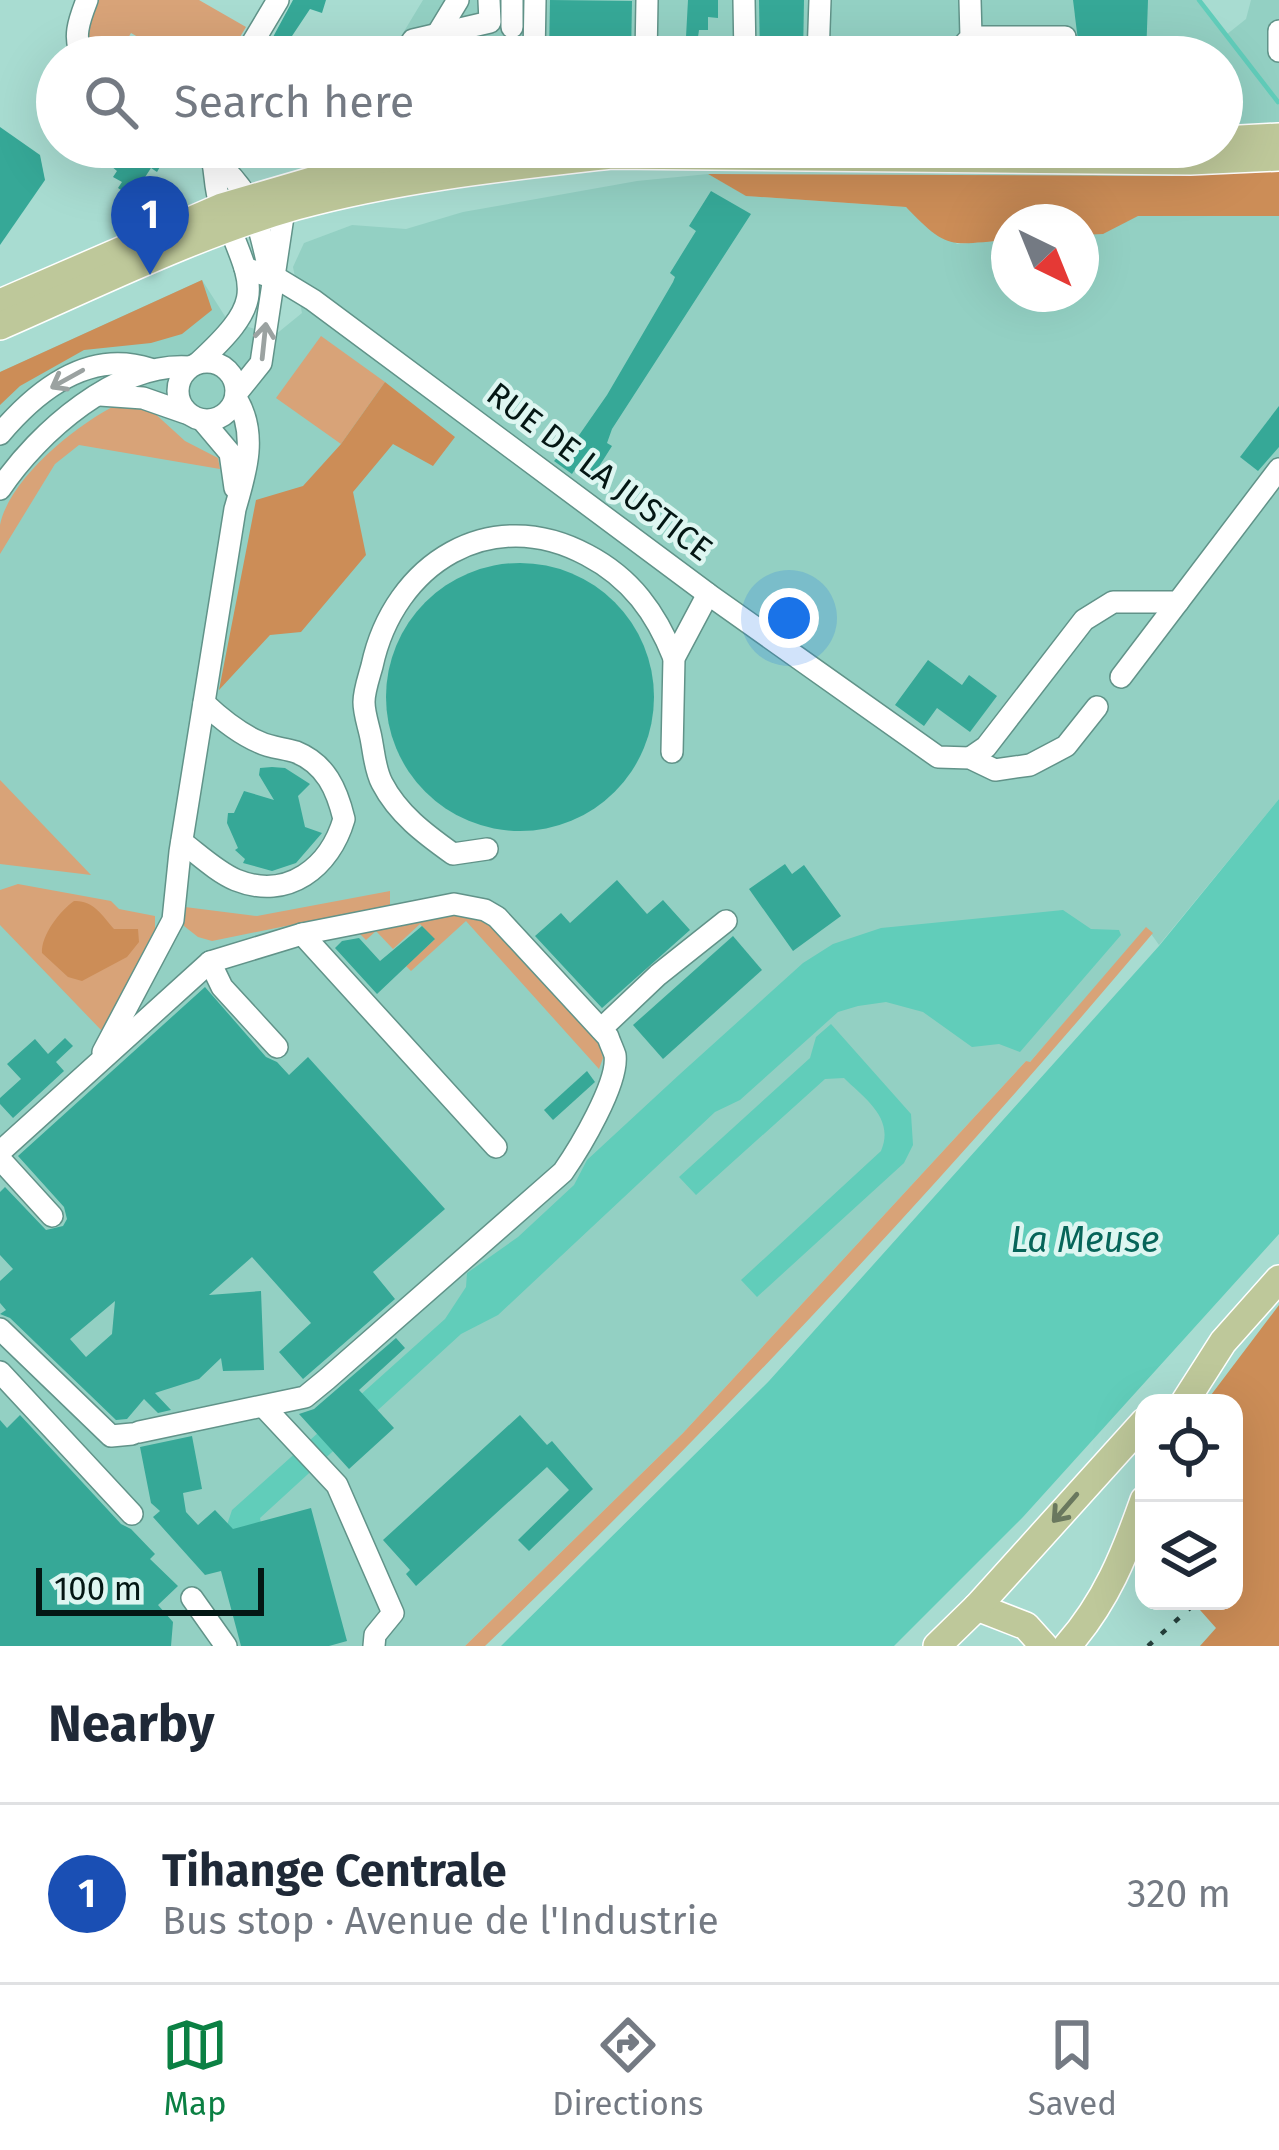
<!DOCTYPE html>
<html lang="en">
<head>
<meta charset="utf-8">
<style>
  :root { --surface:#fff; --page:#f6f6f7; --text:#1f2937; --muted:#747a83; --line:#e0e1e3; --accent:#0b8043 }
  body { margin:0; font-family:"Fira Sans",sans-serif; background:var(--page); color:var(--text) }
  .controls { position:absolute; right:36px; bottom:36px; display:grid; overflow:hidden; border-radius:24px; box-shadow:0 12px 48px #0002 }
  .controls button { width:108px; height:108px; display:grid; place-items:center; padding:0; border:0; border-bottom:3px solid var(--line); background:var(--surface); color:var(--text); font:60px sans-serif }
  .compass { position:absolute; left:991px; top:204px; width:108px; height:108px; border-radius:50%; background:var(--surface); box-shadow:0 12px 48px #0002; rotate:137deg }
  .scale { position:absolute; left:36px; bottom:30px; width:228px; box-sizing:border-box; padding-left:12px; border:6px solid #041714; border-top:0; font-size:33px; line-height:42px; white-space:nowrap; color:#041714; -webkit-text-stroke:9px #ddf6f1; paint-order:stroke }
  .you { position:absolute; left:789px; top:618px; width:42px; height:42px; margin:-30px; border:9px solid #fff; border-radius:50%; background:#1a73e8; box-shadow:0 0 0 18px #1a73e833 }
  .badge { display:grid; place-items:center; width:78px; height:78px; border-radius:50%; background:var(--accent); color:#fff; font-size:39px; font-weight:700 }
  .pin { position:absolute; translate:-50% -99px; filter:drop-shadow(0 3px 6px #0008) }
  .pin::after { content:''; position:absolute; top:63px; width:42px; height:36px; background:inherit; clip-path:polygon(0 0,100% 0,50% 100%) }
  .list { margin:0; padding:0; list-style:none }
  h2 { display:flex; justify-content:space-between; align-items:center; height:156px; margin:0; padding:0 48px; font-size:51px }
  h2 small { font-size:39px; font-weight:400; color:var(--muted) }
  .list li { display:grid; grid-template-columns:78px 1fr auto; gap:36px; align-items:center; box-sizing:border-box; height:180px; padding:0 48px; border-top:3px solid var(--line) }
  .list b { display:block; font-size:45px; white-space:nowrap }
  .list p { margin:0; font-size:39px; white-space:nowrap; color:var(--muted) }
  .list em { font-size:39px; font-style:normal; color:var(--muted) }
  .icon { flex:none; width:66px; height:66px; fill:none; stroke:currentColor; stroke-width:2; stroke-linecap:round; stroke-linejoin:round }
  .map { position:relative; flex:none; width:1279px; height:1646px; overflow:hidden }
  .search { position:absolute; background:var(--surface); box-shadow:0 12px 48px #0002; left:36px; right:36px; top:36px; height:132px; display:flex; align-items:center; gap:30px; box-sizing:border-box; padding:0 42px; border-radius:66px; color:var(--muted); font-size:45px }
  .sheet { height:336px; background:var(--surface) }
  nav { display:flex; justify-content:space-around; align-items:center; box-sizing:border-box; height:168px; border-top:3px solid var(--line); background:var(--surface); font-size:33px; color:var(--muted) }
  nav a { display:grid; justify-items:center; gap:6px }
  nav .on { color:var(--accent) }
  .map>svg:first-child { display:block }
  .built { fill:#93d0c3 }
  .green { fill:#d8a378 }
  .forest { fill:#cc8d57 }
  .water { fill:#61cdba }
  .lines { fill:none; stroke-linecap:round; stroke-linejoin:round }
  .stream { stroke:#61cdba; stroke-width:4.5 }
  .building { fill:#36a897; fill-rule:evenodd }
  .minor-casing { stroke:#619389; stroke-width:24 }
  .major-casing { stroke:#fff; stroke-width:30 }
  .minor { stroke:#fff; stroke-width:21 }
  .major { stroke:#bec89a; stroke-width:27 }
  .rail { stroke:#26403c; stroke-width:4.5; stroke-dasharray:6 12; stroke-linecap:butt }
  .oneway { stroke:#9ba2a1 }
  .oneway2 { stroke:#6a785e }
  .labels { text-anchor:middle; stroke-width:9; stroke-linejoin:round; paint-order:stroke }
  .street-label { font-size:33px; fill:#041714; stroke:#ddf6f1 }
  .water-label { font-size:36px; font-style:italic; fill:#066559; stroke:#ddf6f1 }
</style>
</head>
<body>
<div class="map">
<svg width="1279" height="1646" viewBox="0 0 1279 1646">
  <rect width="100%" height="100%" fill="#a8dcd1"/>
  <g class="built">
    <polygon points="423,0 1199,0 1226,35 1246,19 1251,0 1279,0 1279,122 1222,127 1222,57 394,57 400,38"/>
    <polygon points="708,174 747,196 906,207 957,244 1009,240 1009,294 1081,294 1081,235 1103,233 1137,216 1279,216 1279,799 1159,945 1147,928 1029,1063 1026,1061 683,1433 465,1646 0,1646 0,372 202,280 228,321 275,335 302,313 293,267 304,243 352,225 406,229 463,212 637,181"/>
  </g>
  <g class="green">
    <polygon points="94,0 199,0 246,27 228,57 173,57 131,33 117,57 99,57 88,49 86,40"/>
    <polygon points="321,336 385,382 341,444 276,398"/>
    <path d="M118,404l33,6 34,31 33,17 2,11 -141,-24 -24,19 -55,90c0,-9 0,-20 0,-29 9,-46 77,-101 118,-121z"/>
    <polygon points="0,780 2,782 91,875 0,864"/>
    <polygon points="18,884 111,901 119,909 155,916 155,929 102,1031 0,925 0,890"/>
    <polygon points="390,891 390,905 212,941 198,937 184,926 185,907 257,916"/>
    <polygon points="448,912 494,922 596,1034 603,1058 599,1069 466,921 411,971 406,966 434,940 420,924 393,949 376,931 366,940 356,930"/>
    <path d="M1146,927l7,6c-210,249 -432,487 -668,713h-20l218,-213 343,-372 4,1z"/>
  </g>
  <g class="forest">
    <path d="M1279,168v48h-141l-35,18 -22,1v-13h-72v18c-59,4 -60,12 -103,-33l-160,-11 -38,-22 464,2z"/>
    <polygon points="202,280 212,310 182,334 151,343 84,350 20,386 0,405 0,372"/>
    <polygon points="385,382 455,437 433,466 393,444 353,492 366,555 301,632 270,635 219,690 256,500 303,486 341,444"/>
    <path d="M74,901c19,-1 28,14 40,28h24l1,13 -12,15 -45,24 -14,-4 -26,-24c-1,-18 18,-42 32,-52z"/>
    <polygon points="1279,1305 1279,1646 1200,1646 1216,1628 1192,1601 1234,1601 1234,1403 1205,1403"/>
  </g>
  <g class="water">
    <polygon points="1279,799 1279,1234 1023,1517 894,1646 501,1646 769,1381 1159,946"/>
    <polygon points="1063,910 1091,929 1119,930 1121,935 1020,1052 999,1044 972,1047 923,1012 886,1002 858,1006 838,1012 740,1100 715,1112 498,1315 461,1334 260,1518 283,1646 227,1525 232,1510 445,1319 466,1287 467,1273 518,1237 574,1185 587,1160 680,1074 803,963 833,944 881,928"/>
    <path d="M831,1024l80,90 2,31 -9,18 -147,134 -16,-17 140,-129c14,-33 -16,-52 -37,-73l-19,1 -129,116 -17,-18 131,-119 6,-21z"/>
  </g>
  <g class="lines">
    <polyline class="stream" points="1199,0 1278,102"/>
  </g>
  <g class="building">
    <polygon points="293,0 326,0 322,13 310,9 286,45 273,37"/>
    <polygon points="550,0 632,1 631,57 549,57"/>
    <polygon points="688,0 718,0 718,18 708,17 708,30 699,30 698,37 686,37"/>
    <polygon points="759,0 804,0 803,57 760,57"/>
    <polygon points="1073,0 1148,0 1146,57 1080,57"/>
    <polygon points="500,36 509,41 511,57 420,57 422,53"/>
    <polygon points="0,127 40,155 45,180 0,245"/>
    <polygon points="148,147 165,158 157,172 151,168 132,197 118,188 122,182 113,177 117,171 111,166 119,154 136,165"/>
    <polygon points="711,191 751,214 612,429 607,443 612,446 593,476 577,466 572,474 554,461 565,449 568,451 607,395 673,282 675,277 670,273 696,231 689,226"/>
    <polygon points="1279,406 1279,447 1258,471 1240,457"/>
    <circle cx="520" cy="697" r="134"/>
    <polygon points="928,660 962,685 969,675 997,696 970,732 937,708 924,726 895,705"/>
    <polygon points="272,767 285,768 310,784 298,796 305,827 322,833 296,863 272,871 243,863 245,859 235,850 238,848 227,823 228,813 234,813 244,791 274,800 259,775 260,768"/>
    <polygon points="785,864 792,874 804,865 841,916 793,951 749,889"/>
    <polygon points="617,880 647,914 663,900 690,930 602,1008 535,936 561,913 570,923"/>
    <polygon points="422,926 435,939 377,994 335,948 342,941 359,938 380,961"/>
    <polygon points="733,936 762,970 663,1059 633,1025"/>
    <path d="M205,987l61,70 11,5 12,13 19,-18 137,152 -72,63 22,27 -92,80 -24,-27 32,-29 -59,-66 -43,38 52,-4 3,79 -41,1 -2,-13 -22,21 -44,14 16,17 -13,3 -14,-14 -17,20 -11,1 -106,-102 -10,-4 6,-4 -6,-7v-22l13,-12 -13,-14v-63l5,-5 41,43 17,-4 4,-7 -3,-12 -46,-51zM115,1301l-3,33 -26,23 -16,-18z"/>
    <polygon points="65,1038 73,1046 56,1062 64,1071 13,1118 0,1104 0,1098 21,1079 7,1064 35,1039 48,1054"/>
    <polygon points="587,1071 595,1082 553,1120 544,1110"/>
    <polygon points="396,1338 405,1348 359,1390 394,1428 349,1469 299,1414 314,1409"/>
    <polygon points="20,1415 121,1524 131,1529 155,1554 150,1559 178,1586 158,1605 173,1622 171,1646 0,1646 0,1420 7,1428"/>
    <polygon points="520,1415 547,1445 552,1441 593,1489 529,1551 518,1540 569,1490 547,1467 416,1586 406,1574 410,1570 383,1540"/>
    <polygon points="192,1436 202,1489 183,1493 186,1512 198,1525 215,1510 233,1529 311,1508 347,1641 329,1646 241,1646 221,1571 205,1575 153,1517 160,1511 151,1503 140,1447"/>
  </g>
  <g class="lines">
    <g class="minor-casing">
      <g id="minor">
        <polyline points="512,0 512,27"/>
        <polyline points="744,0 745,57"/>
        <polyline points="1279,31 1279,51"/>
        <polyline points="438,33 458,0"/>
        <polyline points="971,37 1065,37 1065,57"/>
        <path d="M84,57c-13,-17 -4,-39 3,-57"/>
        <polyline points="244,57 278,0"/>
        <polyline points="402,57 413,40 490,22 489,0"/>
        <polyline points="534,57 535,0"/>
        <polyline points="646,57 647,0"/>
        <polyline points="818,57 820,0"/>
        <polyline points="953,57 971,37 970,0"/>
        <path d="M214,160c42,34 44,64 56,114"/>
        <polyline points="245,268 280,280 313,300 708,594 938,757 970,758 995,770 1030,765 1066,746 1097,707"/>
        <circle cx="207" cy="391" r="29"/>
        <path d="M198,363c73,-67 54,-75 22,-160 -7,-19 -3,-38 -12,-56"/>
        <polyline points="236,394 261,363 284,210"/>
        <polyline points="100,395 143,398 186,413"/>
        <polyline points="203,421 230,453 235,488"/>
        <path d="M0,434c38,-45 89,-85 150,-65"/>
        <path d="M0,489c38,-57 118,-127 189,-122"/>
        <polyline points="1121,677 1178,602"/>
        <polyline points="672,752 674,658 708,594"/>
        <polyline points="970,758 986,747 1084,620 1113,602 1178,602 1279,469"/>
        <path d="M182,842c16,12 35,30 54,38 52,21 94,-13 108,-61 -7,-29 -18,-55 -48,-67 -12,-4 -25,-4 -37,-10 -21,-9 -38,-23 -55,-39"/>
        <path d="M487,849l-34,5c-28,-20 -55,-40 -71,-71 -7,-13 -8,-30 -11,-45 -2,-11 -7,-24 -7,-36 0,-11 5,-25 8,-36 22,-103 119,-163 215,-111 44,23 69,58 87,103"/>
        <polyline points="302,934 496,1147"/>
        <polyline points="210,962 222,987 277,1047"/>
        <polyline points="601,1029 658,975 726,921"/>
        <path d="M103,1052l70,-132 7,-68 55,-343c11,-37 23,-76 1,-111"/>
        <path d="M0,1152l210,-190 92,-28 152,-30 31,6 12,7 111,120c2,6 5,12 7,18 4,28 -36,94 -52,117l-236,207 -22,18 -166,35"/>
        <polyline points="0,1159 52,1216"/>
        <polyline points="0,1329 111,1436 132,1434"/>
        <polyline points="0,1372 132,1514"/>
        <polyline points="264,1407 337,1485 393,1613 375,1635 374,1646"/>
        <polyline points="192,1598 226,1646"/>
      </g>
    </g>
    <g class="major-casing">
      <g id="major">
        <polyline points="1222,140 1279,137"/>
        <polyline points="0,303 222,207 363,166 472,147"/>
        <path d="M0,326c97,-42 194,-91 296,-120 103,-28 210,-39 315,-51l579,6 89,-4"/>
        <polyline points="1184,1403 1223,1342 1279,1279"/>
        <polyline points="977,1607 1026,1626 1044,1646"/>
        <polyline points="937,1646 977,1607 1144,1422"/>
        <path d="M1067,1646c39,-44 58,-92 77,-146"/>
      </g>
    </g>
    <use href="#minor" class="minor"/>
    <use href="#major" class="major"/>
    <polyline class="rail" points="1148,1646 1190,1608"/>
  </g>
  <defs><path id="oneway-shaft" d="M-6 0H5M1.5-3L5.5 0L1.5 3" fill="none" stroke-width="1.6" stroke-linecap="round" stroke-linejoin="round" transform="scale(3)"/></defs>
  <g class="oneway">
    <use href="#oneway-shaft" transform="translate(264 341) rotate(-84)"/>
    <use href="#oneway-shaft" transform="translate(67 379) rotate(151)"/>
  </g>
  <use class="oneway2" href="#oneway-shaft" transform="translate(1065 1508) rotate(131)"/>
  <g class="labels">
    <g class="street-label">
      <text transform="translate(600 471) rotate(37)" y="12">RUE DE LA JUSTICE</text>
    </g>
    <g class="water-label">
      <text x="1085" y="1252">La Meuse</text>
    </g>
  </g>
</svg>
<div class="controls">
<button><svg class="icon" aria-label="locate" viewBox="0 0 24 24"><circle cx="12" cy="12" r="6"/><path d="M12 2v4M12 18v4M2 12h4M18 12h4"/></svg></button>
<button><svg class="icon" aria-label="layers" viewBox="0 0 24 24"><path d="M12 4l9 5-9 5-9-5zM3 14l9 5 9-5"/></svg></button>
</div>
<svg class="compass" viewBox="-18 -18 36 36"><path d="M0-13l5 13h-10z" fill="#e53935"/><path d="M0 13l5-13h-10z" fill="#747a83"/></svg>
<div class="scale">100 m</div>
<div class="you"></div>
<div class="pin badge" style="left:150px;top:275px;background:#1a4fb4">1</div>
<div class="search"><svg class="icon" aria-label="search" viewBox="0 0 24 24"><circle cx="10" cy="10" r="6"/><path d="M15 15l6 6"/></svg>Search here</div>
</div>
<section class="sheet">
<h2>Nearby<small></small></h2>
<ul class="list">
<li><span class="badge" style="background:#1a4fb4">1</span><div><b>Tihange Centrale</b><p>Bus stop · Avenue de l'Industrie</p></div><em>320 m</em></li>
</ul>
</section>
<nav>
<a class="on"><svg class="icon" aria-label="map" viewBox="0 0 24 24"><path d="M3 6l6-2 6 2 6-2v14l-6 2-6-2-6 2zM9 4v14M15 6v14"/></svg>Map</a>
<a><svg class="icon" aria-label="directions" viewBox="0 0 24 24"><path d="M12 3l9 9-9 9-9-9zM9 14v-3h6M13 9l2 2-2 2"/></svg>Directions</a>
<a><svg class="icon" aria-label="saved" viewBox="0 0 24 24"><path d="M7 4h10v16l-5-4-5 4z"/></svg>Saved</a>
</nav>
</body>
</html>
